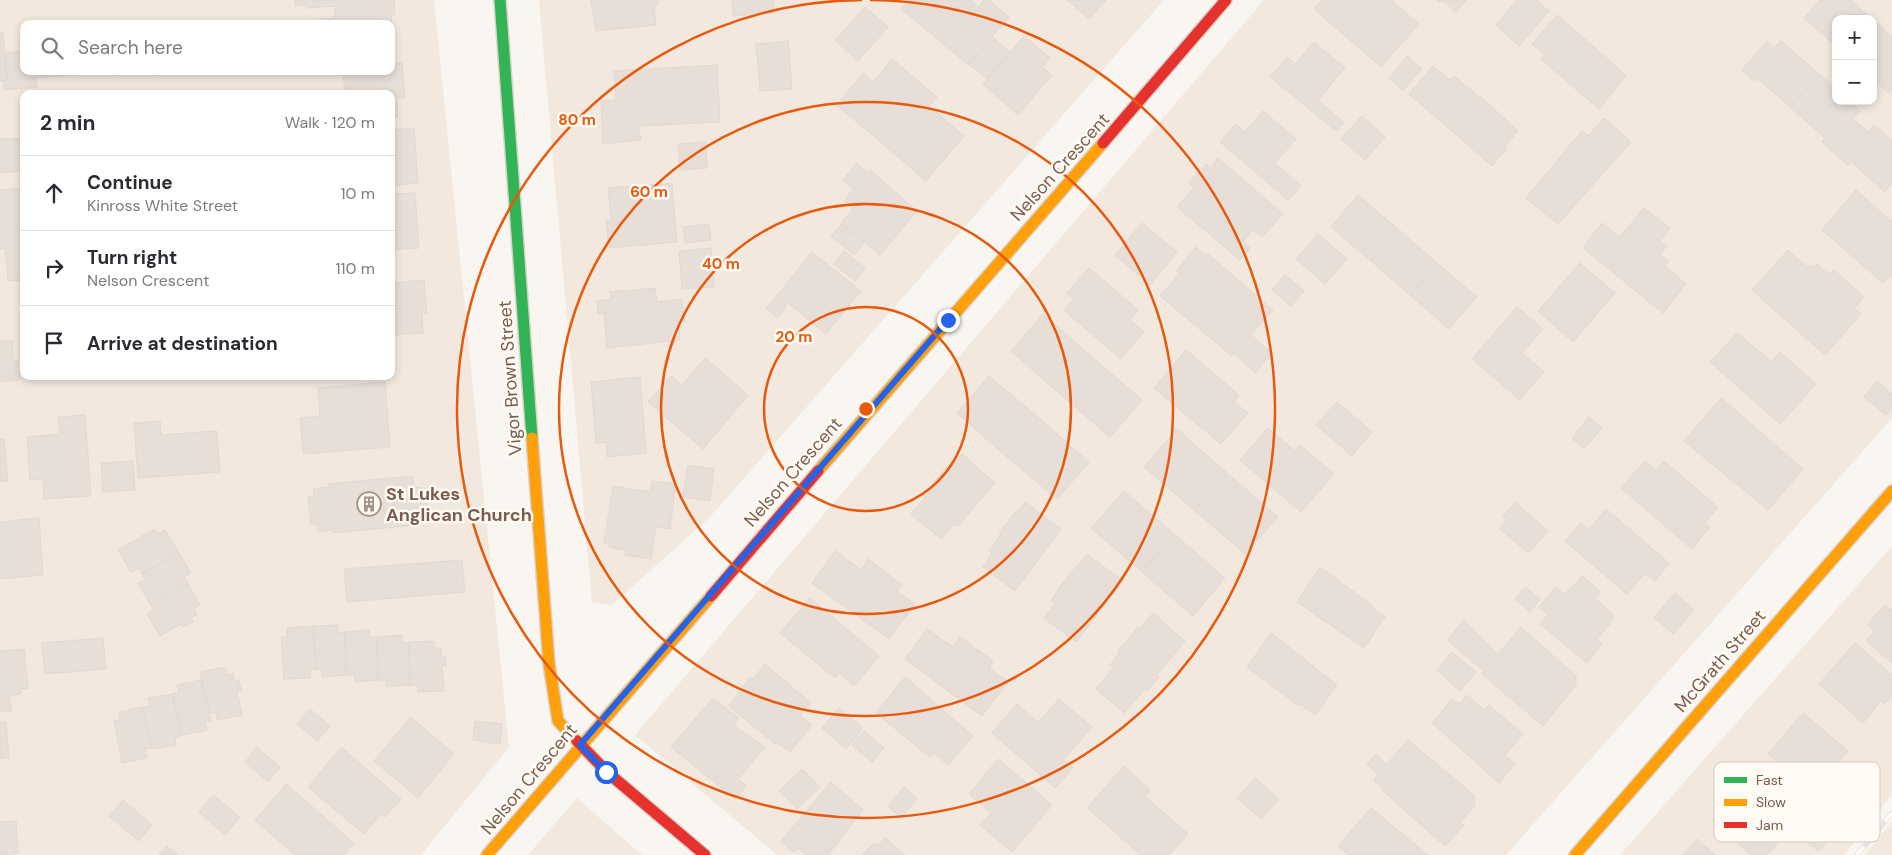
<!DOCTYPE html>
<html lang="en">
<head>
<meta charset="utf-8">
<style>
  :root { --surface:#fff; --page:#f7f7f7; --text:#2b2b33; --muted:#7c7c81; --line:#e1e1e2 }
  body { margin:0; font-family:"DM Sans",sans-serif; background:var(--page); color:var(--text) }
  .controls { position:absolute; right:15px; top:15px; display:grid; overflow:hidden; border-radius:10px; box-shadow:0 2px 8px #0003 }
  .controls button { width:45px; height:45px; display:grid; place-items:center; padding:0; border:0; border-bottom:1px solid var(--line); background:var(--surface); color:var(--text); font:25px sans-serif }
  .stop { position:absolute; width:15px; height:15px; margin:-11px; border:4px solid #2563eb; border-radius:50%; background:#fff }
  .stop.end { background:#2563eb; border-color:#fff; box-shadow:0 1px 5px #0008 }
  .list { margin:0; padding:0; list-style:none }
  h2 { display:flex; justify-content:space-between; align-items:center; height:65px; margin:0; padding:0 20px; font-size:21px }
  h2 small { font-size:16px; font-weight:400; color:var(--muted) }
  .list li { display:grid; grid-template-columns:32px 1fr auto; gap:15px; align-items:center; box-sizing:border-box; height:75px; padding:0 20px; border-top:1px solid var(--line) }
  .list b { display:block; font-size:19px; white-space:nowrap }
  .list p { margin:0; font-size:16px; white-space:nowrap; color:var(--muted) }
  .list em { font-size:16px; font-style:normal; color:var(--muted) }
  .icon { flex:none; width:28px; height:28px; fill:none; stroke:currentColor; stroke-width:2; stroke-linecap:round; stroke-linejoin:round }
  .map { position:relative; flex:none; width:1892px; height:855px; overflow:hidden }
  .search { position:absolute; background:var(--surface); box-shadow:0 2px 8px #0003; left:20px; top:20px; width:375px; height:55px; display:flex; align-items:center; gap:12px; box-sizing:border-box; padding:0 18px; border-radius:10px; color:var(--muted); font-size:19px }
  .panel { position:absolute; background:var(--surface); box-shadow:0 2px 8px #0003; left:20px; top:90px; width:375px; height:290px; border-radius:10px }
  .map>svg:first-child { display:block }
  .residential { fill:#f2e8de; fill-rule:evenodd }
  .building { fill:#e6ded7; stroke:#e2d8d2 }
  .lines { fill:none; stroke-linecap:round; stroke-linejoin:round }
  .fast-casing { stroke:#d9d2cb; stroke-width:14 }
  .slow-casing { stroke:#d9d2cb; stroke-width:14 }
  .jam-casing { stroke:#d9d2cb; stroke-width:14 }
  .fast { stroke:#30b455; stroke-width:11 }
  .slow { stroke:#ff9f0a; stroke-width:11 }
  .jam { stroke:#e5322d; stroke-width:11 }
  .rail-casing { stroke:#e6e3e7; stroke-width:5.5 }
  .rail { stroke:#fffaf3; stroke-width:4; stroke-dasharray:11; stroke-linecap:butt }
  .route { stroke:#2563eb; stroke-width:6 }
  .ring { fill:none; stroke:#e8590c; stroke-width:2.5 }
  .labels { text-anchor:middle; stroke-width:5; stroke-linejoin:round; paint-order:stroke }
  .street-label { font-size:18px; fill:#7a5c4d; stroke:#fffaf3 }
  .poi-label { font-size:18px; font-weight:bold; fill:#7a5c4d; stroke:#fffaf3; text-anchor:start }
  .key { fill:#fffaf3; stroke:#d7cbc1; stroke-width:1 }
  .key-label { font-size:14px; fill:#7a5c4d }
  .centre { fill:#e8590c; stroke:#fffaf3; stroke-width:2.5 }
  .ring-label { font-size:15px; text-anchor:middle; font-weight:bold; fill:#e8590c; stroke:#fffaf3; stroke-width:5; stroke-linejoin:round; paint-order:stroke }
</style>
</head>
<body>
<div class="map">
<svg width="1892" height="855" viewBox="0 0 1892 855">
  <rect width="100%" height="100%" fill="#f9f5f0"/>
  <g class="residential">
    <path d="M0,0h434l75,747 -88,108h-421zM24,24h367v47h-367zM24,94h367v282h-367z"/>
    <polygon points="539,0 1164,0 709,518 612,605 592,602"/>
    <path d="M1264,0h628v418l-386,437h-729l-142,-120zM1836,19h37v82h-37z"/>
    <polygon points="1892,546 1892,795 1844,855 1620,855"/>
    <polygon points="577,798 642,855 528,855"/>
    <polygon points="1892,822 1892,855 1865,855"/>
  </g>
  <g class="building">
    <polygon points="295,0 394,0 395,15 391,15 393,38 391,24 320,24 319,19 335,18 335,6 306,8 306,5 295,6"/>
    <polygon points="591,0 658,0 658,5 654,5 656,25 596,31"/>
    <polygon points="732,0 773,0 774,13 733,16"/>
    <polygon points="909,0 966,0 935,37 901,9"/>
    <polygon points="966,0 971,0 979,7 984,0 989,0 1009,17 968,65 935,37"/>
    <polygon points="1067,0 1106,0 1089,19"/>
    <polygon points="1322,0 1391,0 1419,24 1381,67 1314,9"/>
    <polygon points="1437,0 1467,0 1456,12 1442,0 1440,2"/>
    <polygon points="1517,0 1536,0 1549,11 1519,46 1496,25"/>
    <polygon points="1820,0 1851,0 1872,19 1836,19 1836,46 1804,18"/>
    <polygon points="865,7 888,27 858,61 835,40"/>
    <polygon points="1557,15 1626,75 1599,109 1541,59 1545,55 1532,44"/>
    <polygon points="226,20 226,24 186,24 186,23"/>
    <polygon points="1876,22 1892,37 1892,89 1889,93 1873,79 1873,25"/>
    <polygon points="0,32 3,32 7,80 0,81"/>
    <polygon points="1024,36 1050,58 1042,67 1052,75 1018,115 983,84"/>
    <polygon points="992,37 1010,52 987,79 969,64"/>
    <polygon points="788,41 792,89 760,91 756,44"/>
    <polygon points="1767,41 1774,48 1781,41 1819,74 1790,107 1757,78 1754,81 1742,70"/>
    <polygon points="1314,42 1345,68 1318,100 1344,123 1336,131 1270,77 1287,57 1295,64"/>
    <polygon points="24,51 24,71 30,71 30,78 36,77 37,87 4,90 3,80 7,80 5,53"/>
    <polygon points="1407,56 1422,69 1403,90 1389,78"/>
    <polygon points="892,59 937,97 929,106 964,136 926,181 837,105 863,73 873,82"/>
    <polygon points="402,63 405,98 397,98 398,117 391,118 391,94 345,94 343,71 391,71 391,64"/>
    <polygon points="717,65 720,122 638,126 641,140 603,144 601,101 616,100 614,71"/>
    <polygon points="1433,66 1450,80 1454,76 1479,97 1480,96 1518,131 1505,146 1507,148 1492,166 1409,94"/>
    <polygon points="30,71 86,71 86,74 30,78"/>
    <polygon points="113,71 154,71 154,72 113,75"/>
    <polygon points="154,71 190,71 154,75"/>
    <polygon points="1819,74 1836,89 1836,101 1850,101 1860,111 1853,119 1860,125 1834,153 1822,142 1825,138 1790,107"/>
    <polygon points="1263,111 1296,139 1275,163 1301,186 1288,200 1220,142 1236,124 1245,132"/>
    <polygon points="1362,116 1385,137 1365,160 1341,139"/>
    <polygon points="1604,118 1631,142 1558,224 1526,198 1582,131 1588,136"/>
    <polygon points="1860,125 1868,132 1874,125 1892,140 1892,183 1885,192 1851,162 1848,165 1834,153"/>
    <polygon points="414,128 418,183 391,186 391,130"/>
    <polygon points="24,138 24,171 0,173 0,139"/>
    <polygon points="706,142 707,168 680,170 678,144"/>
    <polygon points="1218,158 1283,214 1262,237 1253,229 1243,242 1250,248 1240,260 1177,207 1194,187 1189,183 1206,164 1211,168"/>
    <polygon points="857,163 868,173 870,170 917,211 880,255 841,223 853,209 844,202 853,189 843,180"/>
    <polygon points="672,183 677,242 609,248 606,221 611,220 608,188"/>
    <polygon points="24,188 24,280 8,281 5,248 0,249 0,190"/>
    <polygon points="1856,190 1892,222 1892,274 1883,283 1822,230"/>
    <polygon points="415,193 419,248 391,250 391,194"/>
    <polygon points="1358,195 1398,229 1371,261 1331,227"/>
    <polygon points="1644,208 1670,228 1660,241 1667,246 1660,254 1669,261 1665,266 1686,284 1663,313 1583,248 1602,223 1620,237"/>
    <polygon points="1142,223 1177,252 1150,285 1115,255"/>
    <polygon points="709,224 711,240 685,243 683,227"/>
    <polygon points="841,224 864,243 854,255 831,236"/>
    <polygon points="1398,229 1437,263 1410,295 1371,261"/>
    <polygon points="1318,234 1347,259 1325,284 1296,259"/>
    <polygon points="1196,247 1206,256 1208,254 1273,310 1251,335 1272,353 1255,373 1234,353 1232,356 1160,296 1179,274 1176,271"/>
    <polygon points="711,248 714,287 682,289 679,251"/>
    <polygon points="1788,250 1807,267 1810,265 1814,268 1817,264 1829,275 1834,270 1864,297 1854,309 1861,314 1825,355 1752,290"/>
    <polygon points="844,251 865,268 855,281 834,264"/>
    <polygon points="812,252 861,291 826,334 788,303 778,318 766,309"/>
    <polygon points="1437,263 1477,297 1449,329 1410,295"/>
    <polygon points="1580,263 1615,293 1573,342 1538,311"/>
    <polygon points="1089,268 1138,310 1130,320 1144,332 1121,359 1064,310 1074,299 1067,293"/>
    <polygon points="1285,275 1304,291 1291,306 1272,290"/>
    <polygon points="424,280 427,313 422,313 423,333 391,335 391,283"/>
    <polygon points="655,288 657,302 682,299 685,322 678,323 680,340 607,348 604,314 612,312 598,314 597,301 611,299 610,292"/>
    <polygon points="1517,307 1543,329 1522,353 1544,372 1520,400 1472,359"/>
    <polygon points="1043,314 1093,358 1061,395 1011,351"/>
    <polygon points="1737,333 1772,362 1780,352 1816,384 1780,424 1710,362"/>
    <polygon points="12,340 13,362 18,361 20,380 0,382 0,341"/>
    <polygon points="1186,350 1239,395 1234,402 1248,413 1221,444 1154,388"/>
    <polygon points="705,358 748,395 703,449 648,402 671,376 682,385"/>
    <polygon points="1093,358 1142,400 1110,437 1061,395"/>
    <polygon points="989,376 1039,418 1006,456 957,413"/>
    <polygon points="640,377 646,453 607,457 606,442 596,443 591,382"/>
    <polygon points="1877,381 1892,394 1892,408 1886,415 1864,397"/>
    <polygon points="385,382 390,447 303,454 300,418 320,416 318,388"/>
    <polygon points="1721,398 1803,469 1768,510 1684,441"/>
    <polygon points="1337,402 1372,432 1352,456 1316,425"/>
    <polygon points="85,415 91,496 44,499 43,479 30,480 27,437 60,434 58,417"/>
    <polygon points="1589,417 1602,428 1584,449 1572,438"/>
    <polygon points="1039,418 1089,462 1057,499 1006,456"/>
    <polygon points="160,421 161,435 217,431 220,472 138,478 134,423"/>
    <polygon points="1268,428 1295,451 1300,445 1334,474 1301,512 1240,460"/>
    <polygon points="1177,429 1227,473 1194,510 1144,467"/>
    <polygon points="0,439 4,439 8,481 0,482"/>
    <polygon points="962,454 995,483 958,526 954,524 941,539 911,514 936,484 934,482 952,461 954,463"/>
    <polygon points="133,461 135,490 103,492 101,463"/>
    <polygon points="1645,461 1656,470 1664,461 1718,507 1705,523 1710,527 1692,549 1621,488"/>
    <polygon points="688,465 714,469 710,501 683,497"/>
    <polygon points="1227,473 1278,517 1245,554 1194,510"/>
    <polygon points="413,476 414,487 427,489 428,512 416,513 417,525 333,533 332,530 318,532 317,524 311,524 308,497 314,496 313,489 329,487 328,484"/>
    <polygon points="652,481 676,484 670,529 656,527 651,559 625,555 626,550 609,547 610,543 604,543 613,486 650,492"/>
    <polygon points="1124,491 1174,534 1142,572 1091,528"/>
    <polygon points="1025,502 1061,529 1015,591 983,567 992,553 989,551 1001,534 999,533 1016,511 1018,512"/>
    <polygon points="1515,502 1548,531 1528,553 1500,529 1507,520 1503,516"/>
    <polygon points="1606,509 1669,563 1655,581 1645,573 1627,594 1565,541 1581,523 1589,530"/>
    <polygon points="39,518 43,575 0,579 0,522"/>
    <polygon points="154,529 158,534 165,530 179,553 142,574 139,568 131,572 118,550"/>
    <polygon points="1174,534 1225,578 1193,616 1142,572"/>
    <polygon points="835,551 861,570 868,559 902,585 897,591 915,604 889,639 812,583"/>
    <polygon points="179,553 191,573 184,577 188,584 150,604 138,583 145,579 142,574"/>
    <polygon points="1087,554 1123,581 1076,642 1044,618 1055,604 1051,601 1062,584"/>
    <polygon points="462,560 465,592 347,602 344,569"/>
    <polygon points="1320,567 1373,606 1372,608 1385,617 1364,648 1297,602"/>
    <polygon points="1582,576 1601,592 1595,599 1613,614 1613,620 1597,639 1602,644 1587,663 1540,624 1548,615 1539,607 1556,587 1565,595"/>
    <polygon points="188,584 200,605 194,608 197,614 191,618 193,622 183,627 181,624 160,636 147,614 154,610 150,604"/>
    <polygon points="1525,587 1540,599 1530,612 1515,599"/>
    <polygon points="1675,593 1694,610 1673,634 1654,617"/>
    <polygon points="810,598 879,656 854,686 839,673 835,678 780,633"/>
    <polygon points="1884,605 1892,610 1892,663 1866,641 1875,631 1868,625"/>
    <polygon points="1153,613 1185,641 1157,675 1159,677 1147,691 1145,689 1124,713 1096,689 1113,668 1110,665 1120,652 1118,651 1138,627 1140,629"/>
    <polygon points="1464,620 1498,654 1521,627 1576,676 1576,685 1543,726 1482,674 1484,671 1447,640"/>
    <polygon points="338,625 338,633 345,632 346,675 322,677 321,668 316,669 313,626"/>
    <polygon points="313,626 316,669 310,670 310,678 284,679 281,637 287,637 287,628"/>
    <polygon points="927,629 953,647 960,637 993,661 989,668 1008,682 982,716 905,659"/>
    <polygon points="369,630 370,637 377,637 378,680 355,682 354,675 346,675 345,632"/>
    <polygon points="1271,633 1337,685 1315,715 1300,704 1299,706 1247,667"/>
    <polygon points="402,635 402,643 409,642 410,685 386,687 386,680 378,680 377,637"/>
    <polygon points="103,638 106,669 45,674 42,643"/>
    <polygon points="434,641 434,648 441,648 441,656 445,656 446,665 442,666 444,691 418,692 418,685 410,685 409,642"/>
    <polygon points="1855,643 1892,675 1892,696 1885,704 1881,701 1863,723 1819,684"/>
    <polygon points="24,649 28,688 20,689 21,694 9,695 12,711 0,712 0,651"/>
    <polygon points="1452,652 1476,672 1460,691 1437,670"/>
    <polygon points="765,664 811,703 800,715 812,725 790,752 776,742 775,744 729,706 750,677 753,679"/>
    <polygon points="225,667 227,675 233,673 235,681 239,680 241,691 237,691 242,715 217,720 216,712 210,713 200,672"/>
    <polygon points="905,677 973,736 948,765 934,753 930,757 876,713"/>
    <polygon points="201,680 211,721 205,722 207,730 182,735 172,694 179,692 177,685"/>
    <polygon points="172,694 182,735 175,737 176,745 152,749 142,707 150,706 148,698"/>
    <polygon points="1467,695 1484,710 1489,705 1523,734 1505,755 1515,764 1499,783 1432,723 1452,699 1459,704"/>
    <polygon points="713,698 738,717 734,726 765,747 738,779 746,786 735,799 671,747"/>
    <polygon points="1059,699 1092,727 1063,760 1073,768 1055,788 992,733 1017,704 1038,723"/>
    <polygon points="142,707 152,748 145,749 147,758 122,763 114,721 120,720 119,712"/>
    <polygon points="839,708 863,728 846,749 822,728"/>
    <polygon points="310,709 330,726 317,741 297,724"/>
    <polygon points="1803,713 1848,751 1813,792 1768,754"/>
    <polygon points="411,717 454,754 418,798 374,761"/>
    <polygon points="475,721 502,724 500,744 473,740"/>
    <polygon points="0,722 6,722 9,758 0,759"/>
    <polygon points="864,731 884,748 872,762 852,745"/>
    <polygon points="1408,740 1474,795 1475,806 1460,822 1464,825 1445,846 1383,791 1384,789 1374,780 1378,774 1367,764 1376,754 1387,764"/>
    <polygon points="257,747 280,767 268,782 245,762"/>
    <polygon points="341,747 401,799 385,817 381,814 364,834 308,787"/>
    <polygon points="998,759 1052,805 1012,852 980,825 991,813 969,794"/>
    <polygon points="1124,766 1150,790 1145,796 1188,834 1169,855 1141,855 1087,808"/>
    <polygon points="802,769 820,787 797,809 779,791"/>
    <polygon points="1255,778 1279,799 1261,819 1237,798"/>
    <polygon points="1748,778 1796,821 1767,855 1751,855 1712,821"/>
    <polygon points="831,782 863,810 828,855 807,855 798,848 794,853 781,841"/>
    <polygon points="286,784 354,843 344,855 295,855 255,820"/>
    <polygon points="904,787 917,798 901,818 888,806"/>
    <polygon points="213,795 240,817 225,835 199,812"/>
    <polygon points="123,800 152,825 139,841 109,816"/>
    <polygon points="1371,808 1394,827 1428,855 1349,855 1338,846"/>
    <polygon points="1809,812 1834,833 1818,851 1794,831"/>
    <polygon points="16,821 18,853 0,855 0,822"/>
    <polygon points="885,838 905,855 862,855 874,843 878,846"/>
    <polygon points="1697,839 1715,855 1683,855"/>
    <polygon points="167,846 178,855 159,855"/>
  </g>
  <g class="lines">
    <g class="fast-casing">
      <polyline id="fast" points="500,0 532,438"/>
    </g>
    <g class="slow-casing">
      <g id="slow">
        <polyline points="532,438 549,664 558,721 577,741"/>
        <polyline points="818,471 1103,143"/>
        <polyline points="487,855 711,596"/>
        <polyline points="1575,855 1892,491"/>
      </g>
    </g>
    <g class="jam-casing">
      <g id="jam">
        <polyline points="1103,143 1226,0"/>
        <polyline points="711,596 818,471"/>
        <polyline points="577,741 607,772 705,855"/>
      </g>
    </g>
    <use href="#fast" class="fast"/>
    <use href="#slow" class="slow"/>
    <use href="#jam" class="jam"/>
    <g class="rail-casing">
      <polyline id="rail" points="1857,855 1892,813"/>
    </g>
    <use href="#rail" class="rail"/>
  </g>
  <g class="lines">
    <polyline class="route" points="606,772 580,745 948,320"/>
  </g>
  <g class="ring">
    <circle cx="866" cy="409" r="102"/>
    <circle cx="866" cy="409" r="205"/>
    <circle cx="866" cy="409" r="307"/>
    <path d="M870 0A409 409 0 1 1 862 0"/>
  </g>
  <defs>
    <g id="building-ring" transform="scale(1.25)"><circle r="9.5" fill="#fffaf3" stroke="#a69286" stroke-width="1.5"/><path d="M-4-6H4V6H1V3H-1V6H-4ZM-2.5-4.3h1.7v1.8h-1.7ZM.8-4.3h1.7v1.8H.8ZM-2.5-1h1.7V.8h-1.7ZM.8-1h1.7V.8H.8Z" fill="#a69286"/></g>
  </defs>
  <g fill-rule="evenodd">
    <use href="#building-ring" x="369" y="504"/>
  </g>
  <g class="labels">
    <g class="street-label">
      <text transform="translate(1060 167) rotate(-48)" y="6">Nelson Crescent</text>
      <text transform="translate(510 378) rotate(-94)" y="6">Vigor Brown Street</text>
      <text transform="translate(793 472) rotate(-49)" y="6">Nelson Crescent</text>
      <text transform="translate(1720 661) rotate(-49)" y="6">McGrath Street</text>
      <text transform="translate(529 779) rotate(-50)" y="6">Nelson Crescent</text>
    </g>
    <g class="poi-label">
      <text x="386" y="500">St Lukes<tspan x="386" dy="21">Anglican Church</tspan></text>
    </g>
  </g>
  <rect x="1714" y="762" width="166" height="80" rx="8" class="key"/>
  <rect x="1724" y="777" width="23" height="6" fill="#30b455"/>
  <rect x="1724" y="799" width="23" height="7" fill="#ff9f0a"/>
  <rect x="1724" y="822" width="23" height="6" fill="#e5322d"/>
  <g class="key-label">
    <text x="1756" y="785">Fast</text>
    <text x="1756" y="807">Slow</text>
    <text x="1756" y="830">Jam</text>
  </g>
  <circle cx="866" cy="409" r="8" class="centre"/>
  <g class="ring-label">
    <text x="577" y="125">80 m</text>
    <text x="649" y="197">60 m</text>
    <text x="721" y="269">40 m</text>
    <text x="794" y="342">20 m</text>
  </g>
</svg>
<div class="controls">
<button>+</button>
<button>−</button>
</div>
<div class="stop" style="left:606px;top:772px"></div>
<div class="stop end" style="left:948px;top:320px"></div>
<div class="search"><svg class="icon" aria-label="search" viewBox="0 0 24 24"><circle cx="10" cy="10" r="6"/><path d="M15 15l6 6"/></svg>Search here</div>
<section class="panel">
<h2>2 min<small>Walk · 120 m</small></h2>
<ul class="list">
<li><svg class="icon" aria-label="ahead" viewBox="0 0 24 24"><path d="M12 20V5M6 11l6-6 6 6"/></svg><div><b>Continue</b><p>Kinross White Street</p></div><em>10 m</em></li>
<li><svg class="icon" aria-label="right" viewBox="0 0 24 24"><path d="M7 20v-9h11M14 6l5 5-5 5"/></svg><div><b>Turn right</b><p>Nelson Crescent</p></div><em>110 m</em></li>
<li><svg class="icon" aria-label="arrive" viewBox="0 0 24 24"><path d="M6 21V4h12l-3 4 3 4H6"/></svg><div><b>Arrive at destination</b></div></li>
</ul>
</section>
</div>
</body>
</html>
